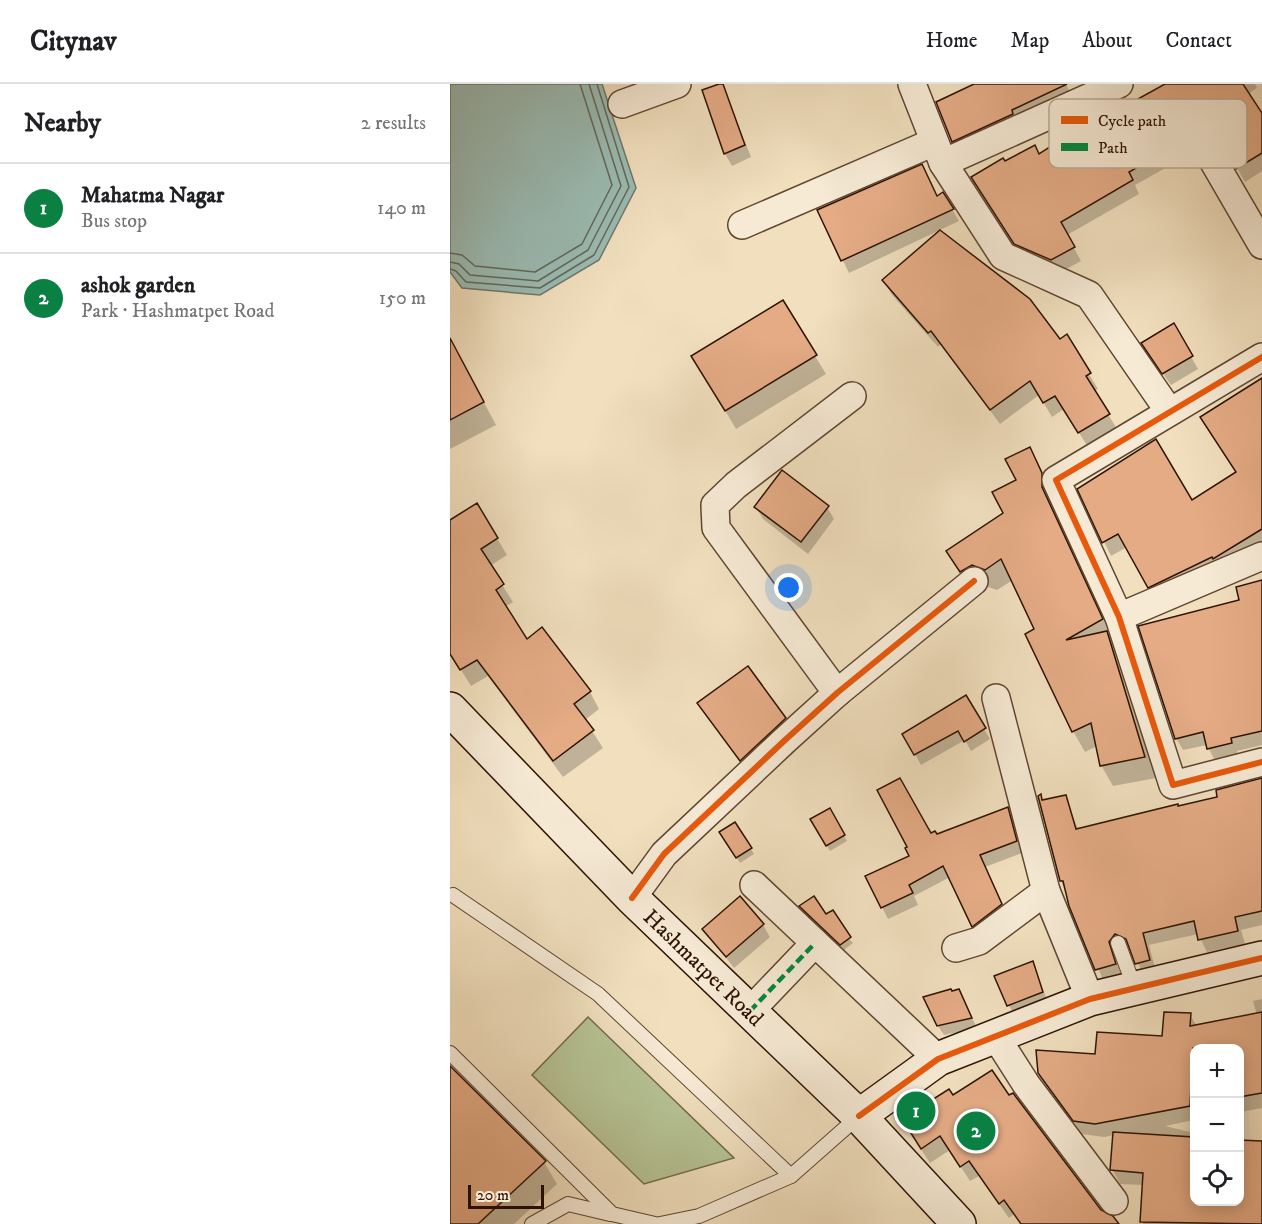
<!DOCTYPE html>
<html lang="en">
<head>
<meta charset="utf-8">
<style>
  :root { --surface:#fff; --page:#f6f6f6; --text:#202124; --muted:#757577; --line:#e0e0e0; --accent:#0b8043 }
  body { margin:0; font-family:"IM FELL DW Pica",serif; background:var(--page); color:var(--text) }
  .controls { position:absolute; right:18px; bottom:18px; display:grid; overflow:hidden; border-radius:12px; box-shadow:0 3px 15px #0003 }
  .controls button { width:54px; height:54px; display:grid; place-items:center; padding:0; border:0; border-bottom:2px solid var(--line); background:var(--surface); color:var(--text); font:30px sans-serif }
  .scale { position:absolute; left:18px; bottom:15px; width:76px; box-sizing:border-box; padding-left:6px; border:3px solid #2e1300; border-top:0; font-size:16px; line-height:21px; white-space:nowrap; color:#2e1300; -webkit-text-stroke:4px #f6ead5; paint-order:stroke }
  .you { position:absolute; left:339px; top:504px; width:21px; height:21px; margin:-15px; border:4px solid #fff; border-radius:50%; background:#1a73e8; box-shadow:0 0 0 9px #1a73e833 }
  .badge { display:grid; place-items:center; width:39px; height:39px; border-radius:50%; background:var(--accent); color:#fff; font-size:20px; font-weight:700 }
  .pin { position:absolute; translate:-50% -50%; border:3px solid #fff; box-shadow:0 2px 6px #0006 }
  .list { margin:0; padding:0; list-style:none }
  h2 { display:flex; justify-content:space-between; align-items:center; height:78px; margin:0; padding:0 24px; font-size:26px }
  h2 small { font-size:20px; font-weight:400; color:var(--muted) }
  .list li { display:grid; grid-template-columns:39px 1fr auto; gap:18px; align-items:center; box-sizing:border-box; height:90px; padding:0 24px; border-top:2px solid var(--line) }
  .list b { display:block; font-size:22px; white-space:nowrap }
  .list p { margin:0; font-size:20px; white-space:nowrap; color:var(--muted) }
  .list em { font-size:20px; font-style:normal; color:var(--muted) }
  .icon { flex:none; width:33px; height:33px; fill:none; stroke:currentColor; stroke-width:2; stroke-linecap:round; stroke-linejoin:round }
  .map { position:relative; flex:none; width:812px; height:1140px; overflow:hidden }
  header { display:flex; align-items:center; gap:36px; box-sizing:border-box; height:84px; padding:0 30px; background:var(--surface); border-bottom:2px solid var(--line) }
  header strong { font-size:28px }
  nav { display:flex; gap:33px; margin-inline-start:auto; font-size:21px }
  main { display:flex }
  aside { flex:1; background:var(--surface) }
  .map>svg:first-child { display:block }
  .green { fill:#b6c395; stroke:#726b4a; stroke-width:1.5 }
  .water { fill:#9bbcb4; stroke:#6f786c; stroke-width:1.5 }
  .shadow { fill:#0003 }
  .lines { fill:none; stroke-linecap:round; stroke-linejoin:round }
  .shore { stroke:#64685a; stroke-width:1.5 }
  .building { fill:#e4ab85; stroke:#2e1300; stroke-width:1.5 }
  .lane-casing { stroke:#5f4630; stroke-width:16 }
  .street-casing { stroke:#5f4630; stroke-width:30 }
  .secondary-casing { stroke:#2e1300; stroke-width:36 }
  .lane { stroke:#f6ead5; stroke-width:14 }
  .street { stroke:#f6ead5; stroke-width:27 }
  .secondary { stroke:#f6ead5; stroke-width:33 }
  .quiet { stroke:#00873e; stroke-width:4.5; stroke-dasharray:9 4.5; stroke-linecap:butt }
  .cycleway-casing { stroke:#f6ead5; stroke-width:10 }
  .cycleway { stroke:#e8590c; stroke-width:6 }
  .labels { text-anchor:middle; stroke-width:4.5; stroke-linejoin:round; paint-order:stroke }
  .street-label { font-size:22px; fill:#2e1300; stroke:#f6ead5 }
  .key { fill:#f6ead5; stroke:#baaa95; stroke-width:1.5 }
  .key-label { font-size:16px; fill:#2e1300 }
</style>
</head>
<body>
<header>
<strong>Citynav</strong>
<nav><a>Home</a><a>Map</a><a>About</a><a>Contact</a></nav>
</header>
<main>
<aside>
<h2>Nearby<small>2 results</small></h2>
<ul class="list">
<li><span class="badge">1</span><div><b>Mahatma Nagar</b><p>Bus stop</p></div><em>140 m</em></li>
<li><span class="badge">2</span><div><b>ashok garden</b><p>Park · Hashmatpet Road</p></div><em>150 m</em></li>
</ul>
</aside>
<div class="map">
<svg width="812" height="1140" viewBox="0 0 812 1140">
  <rect width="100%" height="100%" fill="#f1dfbe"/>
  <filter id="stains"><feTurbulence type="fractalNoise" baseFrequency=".00333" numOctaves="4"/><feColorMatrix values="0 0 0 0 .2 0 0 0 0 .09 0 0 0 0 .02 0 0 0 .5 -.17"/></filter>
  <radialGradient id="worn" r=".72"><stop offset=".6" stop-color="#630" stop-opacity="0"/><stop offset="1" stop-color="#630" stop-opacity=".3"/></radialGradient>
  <polygon class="green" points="138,933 284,1074 194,1100 82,991"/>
  <polygon class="water" points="0,0 152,0 186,104 149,176 90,211 12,204 0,188"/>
  <g class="shadow">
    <polygon points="272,0 301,73 282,82 275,70 254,7"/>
    <polygon points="527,0 616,0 624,16 512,73 503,57"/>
    <polygon points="722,0 805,0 807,4 798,10 812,32 812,87 795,98 766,47 752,39 736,48 735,58 721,65 728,77 685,101 689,110 617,151 631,177 609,189 573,173 530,106 554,79 589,72"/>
    <polygon points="472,82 488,113 502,125 509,137 399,189 369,127"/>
    <polygon points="434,197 610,256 616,252 648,305 644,307 667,345 638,363 614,325 602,333 589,311 550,340 491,260 488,263 442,211"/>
    <polygon points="723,241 748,285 721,301 700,272"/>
    <polygon points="0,255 46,341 0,365"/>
    <polygon points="365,272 376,290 286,345 254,291"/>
    <polygon points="812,296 812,460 707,516 677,463 661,472 629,406 741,418 787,388"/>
    <polygon points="579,364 603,412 603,425 664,557 662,558 668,569 706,694 663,702 651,681 647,662 635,668 623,647 586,546 563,496 547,506 535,502 523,508 498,467 555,429"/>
    <polygon points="27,421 57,471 40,482 63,518 55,523 76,558 140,608 149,625 135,636 153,664 113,693 38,592 21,602 0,568 0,437"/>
    <polygon points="306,423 377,423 384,435 358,470 313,435"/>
    <polygon points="812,498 812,661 787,667 788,671 765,677 757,661 733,666 726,654 791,517"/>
    <polygon points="515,613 540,655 521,667 515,656 471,681 454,650"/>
    <polygon points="249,620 335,635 345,653 301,694"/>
    <polygon points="812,696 812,841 791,846 795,860 757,868 748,850 699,861 706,888 694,892 682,866 673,862 665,872 672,893 654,898 611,797 590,712 593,718 615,713 628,745 769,714"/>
    <polygon points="557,725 564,736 572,769 535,783 558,832 529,853 500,793 464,812 468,821 438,835 417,793 461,772 481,751 486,752"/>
    <polygon points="379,726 397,757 380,767 362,736"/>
    <polygon points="285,740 304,770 290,779 271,748"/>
    <polygon points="351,822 376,832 403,859 394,866"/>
    <polygon points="313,841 320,853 284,884 254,845"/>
    <polygon points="582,879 598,918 564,931 559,921"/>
    <polygon points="812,915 812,1024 790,1028 790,964 744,964 744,1036 715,1042 744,1049 744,1118 790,1118 812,1059 812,1140 693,1140 694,1101 670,1100 663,1087 664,1051 654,1053 632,1050 589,988 714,954 740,931 747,942 807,931 803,917"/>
    <polygon points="513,916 527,944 494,951 488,942"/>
    <polygon points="0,984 94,1078 107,1100 64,1140 0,1140"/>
    <polygon points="502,1013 558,1013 650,1128 666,1140 571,1140 564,1130 559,1134 529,1092 520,1097 500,1066 480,1079 462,1051"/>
  </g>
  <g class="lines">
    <g class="shore">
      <polyline points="0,169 12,171 25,182 85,188 132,160 162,101 130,0"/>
      <polyline points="0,178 9,180 20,191 88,197 138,166 171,102 139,0"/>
      <polyline points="0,185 6,187 16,198 90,204 144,171 179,103 147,0"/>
    </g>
  </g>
  <g class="building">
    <polygon points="269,0 273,0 295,61 274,70 252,6"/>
    <polygon points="524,0 617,0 562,26 563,30 502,58 486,18"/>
    <polygon points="715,0 793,0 812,29 812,69 786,85 756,34 744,26 736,28 729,35 728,44 715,52 722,64 679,88 683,96 611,138 625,163 601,176 564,160 521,93 553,74 555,77 585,61 589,70 648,32 650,36"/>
    <polygon points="472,80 487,112 493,108 504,125 391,177 367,126"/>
    <polygon points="490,146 580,215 610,255 617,250 641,289 636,292 660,330 628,349 605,312 593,319 580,297 540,326 481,247 478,249 432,196"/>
    <polygon points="333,216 367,271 275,327 241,272"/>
    <polygon points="724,239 743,272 712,290 691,259"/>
    <polygon points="0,254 34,318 0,336"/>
    <polygon points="812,294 812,445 763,475 762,473 698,504 668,450 652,459 627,405 706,355 742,416 786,388 750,333"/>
    <polygon points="580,363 592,389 592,403 653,535 616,556 657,547 695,673 650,682 641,639 622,648 575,550 584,545 551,475 535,486 522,481 510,488 496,467 553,429 542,408 566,396 555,375"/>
    <polygon points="332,386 379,422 351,458 304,423"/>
    <polygon points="27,419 48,454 31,465 54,500 46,506 77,555 92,543 141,607 124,620 144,646 103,677 27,576 10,586 0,570 0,436"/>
    <polygon points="812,496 812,647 781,654 782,659 757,665 753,648 725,655 688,542 789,516 786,503"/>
    <polygon points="298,582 336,634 290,677 247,619"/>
    <polygon points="516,611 536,644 514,658 508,647 464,671 452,650"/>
    <polygon points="450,694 481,749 485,747 487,750 558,723 567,757 530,771 552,820 522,843 493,782 459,801 463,809 431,824 415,792 459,772 455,764 457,763 427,706"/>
    <polygon points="812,694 812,827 785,833 788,847 748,856 744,837 693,849 700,876 685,880 676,855 665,850 659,858 666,880 645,886 619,822 613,797 610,797 588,712 591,710 592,716 616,711 626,745 728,720 728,722 767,713 766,706"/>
    <polygon points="380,724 395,751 376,762 360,735"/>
    <polygon points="285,738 302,764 286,774 269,748"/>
    <polygon points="290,812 314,840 276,873 252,845"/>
    <polygon points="364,812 376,830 383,826 401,853 390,861 349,822"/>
    <polygon points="583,877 593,908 557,922 544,892"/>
    <polygon points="501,905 502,907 509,905 522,934 487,942 473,913"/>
    <polygon points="714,928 741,929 740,942 812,928 812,1009 789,1013 789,964 743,964 740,1022 645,1040 623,1037 588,989 586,966 645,970 647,948 712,952"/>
    <polygon points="0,982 96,1077 28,1140 0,1140"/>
    <polygon points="542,986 559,1011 563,1009 651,1126 663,1132 669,1140 571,1140 554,1116 549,1120 519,1077 510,1083 490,1052 471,1065 452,1035 499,1005 503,1011"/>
    <polygon points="663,1048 744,1053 744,1118 789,1118 789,1056 812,1057 812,1140 690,1138 693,1089 660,1086"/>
  </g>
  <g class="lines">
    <g class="lane-casing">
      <g id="lane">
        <polyline points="3,811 148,910 341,1092"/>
        <polyline points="668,859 681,894 690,899"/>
        <polyline points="0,969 162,1130 205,1140"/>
        <polyline points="82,1140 118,1120 160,1130"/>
        <polyline points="210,1140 249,1132 341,1092 409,1032"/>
      </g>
    </g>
    <g class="street-casing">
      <g id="street">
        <polyline points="462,0 493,79 553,172 639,211 719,327"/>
        <polyline points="172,20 227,0"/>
        <polyline points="743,42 812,161"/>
        <polyline points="493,79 669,0"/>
        <polyline points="292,141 484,58"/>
        <polyline points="812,273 606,396 669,533 723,701 812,678"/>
        <polyline points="669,533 812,472"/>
        <polyline points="387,609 266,444 265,421 286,401 402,312"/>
        <polyline points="546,614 596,807 640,915"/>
        <polyline points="304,801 488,975"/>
        <polyline points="182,814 214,770 334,657 387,609 524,497"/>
        <polyline points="506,864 529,857 596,807"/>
        <polyline points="300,927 365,859"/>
        <polyline points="546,953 576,1000 664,1117"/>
      </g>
    </g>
    <g class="secondary-casing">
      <g id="secondary">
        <polyline points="0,625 182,814 409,1032 509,1140"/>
        <polyline points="409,1032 488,975 640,915 812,874"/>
      </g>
    </g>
    <use href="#lane" class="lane"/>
    <use href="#street" class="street"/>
    <use href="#secondary" class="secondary"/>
    <polyline class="quiet" points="300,927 365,859"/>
    <g class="cycleway-casing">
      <g id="cycleway">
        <polyline points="812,273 606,396 669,533 723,701 812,678"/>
        <polyline points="182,814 214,770 334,657 387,609 524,497"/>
        <polyline points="409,1032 488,975 640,915 812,874"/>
      </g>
    </g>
    <use href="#cycleway" class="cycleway"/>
  </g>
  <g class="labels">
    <g class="street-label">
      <text transform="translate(254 883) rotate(44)" y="8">Hashmatpet Road</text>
    </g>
  </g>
  <rect x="599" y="15" width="198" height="69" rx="9" class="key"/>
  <rect x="611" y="32" width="27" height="8" fill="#e8590c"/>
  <rect x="611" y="59" width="27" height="8" fill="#00873e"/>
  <g class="key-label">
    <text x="648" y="42">Cycle path</text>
    <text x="648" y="69">Path</text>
  </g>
  <rect width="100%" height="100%" filter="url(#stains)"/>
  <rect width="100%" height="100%" fill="url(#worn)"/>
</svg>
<div class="controls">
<button>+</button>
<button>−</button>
<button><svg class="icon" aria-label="locate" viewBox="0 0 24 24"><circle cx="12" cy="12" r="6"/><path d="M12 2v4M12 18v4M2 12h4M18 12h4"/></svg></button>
</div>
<div class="scale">20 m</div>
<div class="you"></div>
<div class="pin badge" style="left:466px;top:1027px">1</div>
<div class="pin badge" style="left:526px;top:1047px">2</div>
</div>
</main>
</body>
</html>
